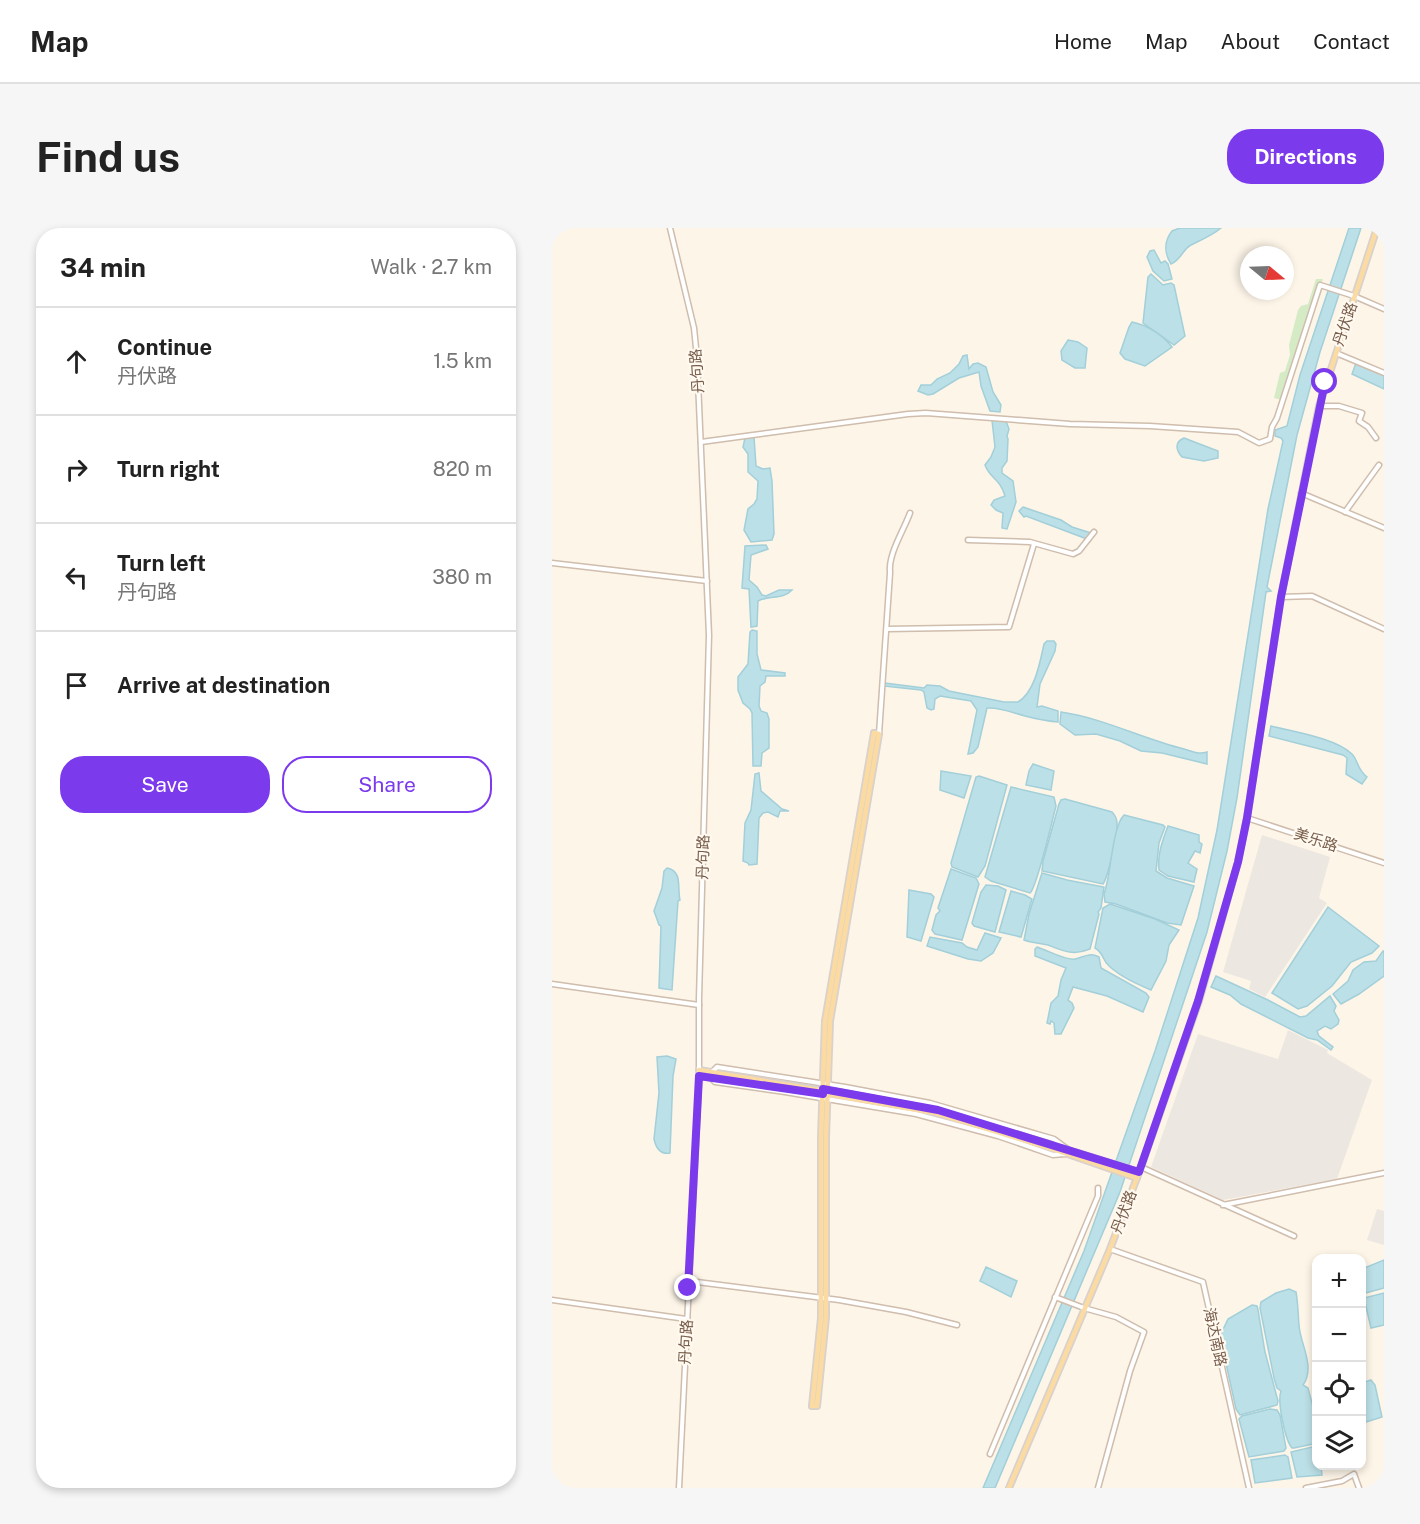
<!DOCTYPE html>
<html lang="en">
<head>
<meta charset="utf-8">
<style>
  :root { --surface:#fff; --page:#f6f6f6; --text:#222; --muted:#767676; --line:#e0e0e0; --accent:#7c3aed }
  body { margin:0; font-family:"Public Sans","Noto Sans SC",sans-serif; background:var(--page); color:var(--text) }
  .controls { position:absolute; right:18px; bottom:18px; display:grid; overflow:hidden; border-radius:12px; box-shadow:0 3px 9px #0003 }
  .controls button { width:54px; height:54px; display:grid; place-items:center; padding:0; border:0; border-bottom:2px solid var(--line); background:var(--surface); color:var(--text); font:30px sans-serif }
  .compass { position:absolute; left:688px; top:18px; width:54px; height:54px; border-radius:50%; background:var(--surface); box-shadow:0 3px 9px #0003; rotate:109deg }
  .stop { position:absolute; width:18px; height:18px; margin:-14px; border:4px solid #7c3aed; border-radius:50%; background:#fff }
  .stop.end { background:#7c3aed; border-color:#fff; box-shadow:0 2px 6px #0008 }
  .list { margin:0; padding:0; list-style:none }
  h2 { display:flex; justify-content:space-between; align-items:center; height:78px; margin:0; padding:0 24px; font-size:26px }
  h2 small { font-size:20px; font-weight:400; color:var(--muted) }
  .list li { display:grid; grid-template-columns:39px 1fr auto; gap:18px; align-items:center; box-sizing:border-box; height:108px; padding:0 24px; border-top:2px solid var(--line) }
  .list b { display:block; font-size:22px; white-space:nowrap }
  .list p { margin:0; font-size:20px; white-space:nowrap; color:var(--muted) }
  .list em { font-size:20px; font-style:normal; color:var(--muted) }
  .actions { display:flex; gap:12px; padding:18px 24px }
  .actions a { flex:1; padding:14px 0; border:2px solid var(--accent); border-radius:24px; text-align:center; font-size:21px; color:var(--accent) }
  .actions .main { background:var(--accent); color:#fff }
  .icon { flex:none; width:33px; height:33px; fill:none; stroke:currentColor; stroke-width:2; stroke-linecap:round; stroke-linejoin:round }
  .map { position:relative; flex:none; width:832px; height:1260px; overflow:hidden; border-radius:24px }
  header { display:flex; align-items:center; gap:36px; box-sizing:border-box; height:84px; padding:0 30px; background:var(--surface); border-bottom:2px solid var(--line) }
  header strong { font-size:28px }
  nav { display:flex; gap:33px; margin-inline-start:auto; font-size:21px }
  .intro { display:flex; align-items:center; justify-content:space-between; box-sizing:border-box; height:144px; padding:0 36px }
  h1 { margin:0; font-size:42px }
  .button { padding:15px 27px; border-radius:24px; background:var(--accent); color:#fff; font-size:21px; font-weight:700 }
  main { display:flex; gap:36px; padding:0 36px }
  aside { flex:1; background:var(--surface); border-radius:24px; box-shadow:0 3px 9px #0003 }
  .map>svg:first-child { display:block }
  .industrial { fill:#ede7e1 }
  .green { fill:#d4ebc6 }
  .water { fill:#bce0e7; stroke:#a2cfd9; stroke-width:1.5 }
  .lines { fill:none; stroke-linecap:round; stroke-linejoin:round }
  .minor-casing { stroke:#cfbdad; stroke-width:7 }
  .major-casing { stroke:#d9d1cd; stroke-width:8 }
  .minor { stroke:#fff; stroke-width:4 }
  .major { stroke:#fbdba1; stroke-width:4.5 }
  .route { stroke:#7c3aed; stroke-width:8 }
  .labels { text-anchor:middle; stroke-width:4.5; stroke-linejoin:round; paint-order:stroke }
  .street-label { font-size:15px; fill:#775c4b; stroke:#fff9ef }
</style>
</head>
<body>
<header>
<strong>Map</strong>
<nav><a>Home</a><a>Map</a><a>About</a><a>Contact</a></nav>
</header>
<div class="intro"><h1>Find us</h1><a class="button">Directions</a></div>
<main>
<aside>
<h2>34 min<small>Walk · 2.7 km</small></h2>
<ul class="list">
<li><svg class="icon" aria-label="ahead" viewBox="0 0 24 24"><path d="M12 20V5M6 11l6-6 6 6"/></svg><div><b>Continue</b><p>丹伏路</p></div><em>1.5 km</em></li>
<li><svg class="icon" aria-label="right" viewBox="0 0 24 24"><path d="M7 20v-9h11M14 6l5 5-5 5"/></svg><div><b>Turn right</b></div><em>820 m</em></li>
<li><svg class="icon" aria-label="left" viewBox="0 0 24 24"><path d="M17 20v-9H6M10 6l-5 5 5 5"/></svg><div><b>Turn left</b><p>丹句路</p></div><em>380 m</em></li>
<li><svg class="icon" aria-label="arrive" viewBox="0 0 24 24"><path d="M6 21V4h12l-3 4 3 4H6"/></svg><div><b>Arrive at destination</b></div></li>
</ul>
<div class="actions"><a class="main">Save</a><a>Share</a></div>
</aside>
<div class="map">
<svg width="832" height="1260" viewBox="0 0 832 1260">
  <rect width="100%" height="100%" fill="#fdf5e8"/>
  <g class="industrial">
    <polygon points="710,607 778,629 767,670 775,675 713,769 697,761 699,753 671,744"/>
    <polygon points="736,802 776,822 775,825 820,852 785,951 671,972 599,939 646,806 726,831"/>
    <polygon points="825,981 832,983 832,1017 815,1012"/>
  </g>
  <polygon class="green" points="764,51 771,51 730,172 722,170 728,145 733,143 738,127 737,117 746,82 749,78 756,76"/>
  <g class="water">
    <path d="M628,0h41c-8,7 -20,12 -30,17 -8,4 -11,16 -20,19 -7,-11 -7,-23 1,-33z"/>
    <polygon points="797,0 809,0 768,124 745,207 715,359 719,363 714,364 685,570 675,623 655,704 568,964 443,1260 431,1260 532,1023 603,823 646,690 665,602 716,281 731,213 729,210 723,208 723,202 735,198 748,147"/>
    <polygon points="602,22 609,35 613,33 616,36 620,51 612,53 601,43 595,29 598,23"/>
    <polygon points="599,46 611,57 619,55 622,57 633,108 622,117 591,95 596,49"/>
    <path d="M580,94c15,3 31,13 40,25l-27,19 -20,-7 -5,-6 9,-26z"/>
    <polygon points="516,112 526,114 535,120 533,140 523,140 510,132 509,123"/>
    <polygon points="415,127 417,141 421,136 426,135 434,139 441,164 449,177 448,184 438,183 429,158 427,144 407,150 381,166 376,167 366,163 369,157 379,157 385,151 398,145 407,136 411,128"/>
    <polygon points="804,135 832,146 832,161 800,146"/>
    <path d="M440,192l14,1 3,8 -2,7 1,3 -1,22 -5,7v5l11,8 3,21 -9,27 -5,-1 1,-15 -7,-3 -5,-5 3,-5 11,-4c-5,-18 -15,-17 -20,-31l6,-8 4,-10z"/>
    <polygon points="202,209 204,238 211,241 218,240 220,253 222,306 220,312 199,314 192,302 196,281 202,276 205,271 206,253 196,244 196,226 191,219 193,210"/>
    <path d="M632,210l34,13v7l-14,3 -22,-4c-6,-7 -8,-15 2,-19z"/>
    <polygon points="471,279 509,292 520,299 539,305 535,311 474,288 472,289 467,283"/>
    <path d="M214,317l2,4 -17,6 -2,25 8,7 5,8 4,1 13,-6h13c-9,10 -23,5 -34,11l-1,25 -6,1 -2,-38 -7,-1 3,-42z"/>
    <polygon points="200,402 205,403 205,426 209,442 233,445 233,448 214,448 213,454 208,458 207,478 209,483 215,485 217,491 217,520 210,525 209,538 201,538 200,485 198,481 191,475 186,462 186,449 196,436 198,404"/>
    <path d="M495,413h7l2,3 -1,7 -15,33 -3,23 5,-1 16,5v11c-12,-1 -22,-3 -33,-6 -12,-3 -25,-9 -38,-8l-9,39 -5,6 -5,1 9,-44 -6,-9 -31,-5 -5,3 -1,10 -3,1 -4,-2 -3,-16 -3,-2 -38,-4 2,-3 39,5 3,-3 13,1 9,5 55,11h14c17,-10 22,-40 26,-58z"/>
    <path d="M509,484c42,6 82,27 123,37 8,2 15,6 23,3v12l-45,-11 -21,-2 -21,-10 -24,-7 -21,1 -15,-11z"/>
    <path d="M719,498c23,6 64,12 81,28 7,7 4,14 15,23l-5,7 -16,-10 1,-16 -4,-3 -74,-19z"/>
    <polygon points="481,536 502,543 499,562 474,557 477,543"/>
    <polygon points="389,543 419,548 412,570 388,562"/>
    <polygon points="207,545 209,563 230,581 237,583 228,583 226,589 216,584 211,585 207,590 205,636 197,637 196,635 191,633 193,595 199,582 203,546"/>
    <polygon points="427,548 455,557 433,638 426,649 400,639 399,635 424,549"/>
    <path d="M459,559l43,10 2,9c-4,15 -19,81 -26,87l-39,-12 -6,-4z"/>
    <path d="M513,571l47,13c3,3 5,7 5,12 1,9 -9,53 -14,60l-61,-13 1,-10 16,-57 2,-4z"/>
    <path d="M572,587l39,10 2,2 -6,16 -3,28 11,7 27,8 -13,39 -14,-2 -51,-19 -11,-2 -1,-8c7,-18 8,-67 20,-79z"/>
    <path d="M616,598l31,9v7l3,2 -2,9 -5,-2 -7,12 9,6 -3,13 -26,-6 -9,-6c-2,-15 4,-31 9,-44z"/>
    <path d="M115,640c16,3 10,20 13,32l-2,1 -6,89 -13,-2 2,-62 -2,-1 -5,-14 8,-23 2,-17z"/>
    <polygon points="399,641 424,650 427,656 410,712 383,706 380,702 384,687 388,683 386,680"/>
    <path d="M490,645l25,7 37,7 -3,21 -3,4 1,2 -9,35c-17,7 -27,2 -42,-4 -8,-2 -16,-2 -24,-5l5,-26z"/>
    <polygon points="434,657 446,658 454,662 443,704 422,698 420,695 429,664"/>
    <polygon points="357,662 379,666 382,669 369,713 355,709"/>
    <polygon points="459,663 473,667 480,671 469,709 447,704"/>
    <path d="M558,676l45,15 24,11 -10,15 -3,16 -15,29c-14,-6 -30,-13 -42,-24 -7,-6 -5,-13 -14,-18l8,-40z"/>
    <polygon points="776,679 827,718 820,725 799,734 780,758 755,778 746,781 720,765"/>
    <polygon points="433,705 449,710 441,725 429,733 416,731 375,718 378,709 410,715 415,719 425,722"/>
    <path d="M485,719c10,3 29,14 38,12 9,-2 14,-7 24,-2l2,11 45,25 3,4 -6,15 -36,-16 -34,-9 -5,13 4,3 2,5 -13,26h-6l-1,-11 -3,-2 -1,3 -3,-1 4,-20 7,-7 3,-16 5,-12 -31,-12v-7z"/>
    <polygon points="831,723 832,723 832,748 807,766 789,776 781,766 796,753 801,742 812,734 824,733"/>
    <polygon points="664,748 716,772 748,789 754,788 778,768 784,778 782,783 787,792 786,796 779,801 773,798 765,803 767,808 781,819 779,822 765,812 756,810 689,776 678,767 659,759"/>
    <path d="M115,828l9,3 -3,17 -3,77c-10,2 -14,-5 -16,-14l5,-46 -2,-36z"/>
    <polygon points="832,1032 832,1060 810,1066 810,1041"/>
    <polygon points="434,1039 465,1053 459,1069 428,1053"/>
    <path d="M737,1061l7,3c2,11 2,22 3,33 1,19 17,42 4,60l5,3 8,30v23l-3,3 -19,4h-2c-7,-8 -15,-47 -11,-57l-4,-3 -3,-10 -14,-70 1,-6 15,-9z"/>
    <polygon points="832,1065 832,1097 819,1100 812,1070"/>
    <polygon points="700,1077 705,1078 706,1082 713,1124 726,1173 725,1177 688,1187 684,1181 668,1108 676,1091"/>
    <polygon points="819,1152 823,1157 830,1189 811,1195 810,1155"/>
    <polygon points="718,1181 725,1182 728,1187 734,1220 732,1223 697,1229 687,1191 690,1188"/>
    <polygon points="760,1219 764,1224 764,1238 769,1238 770,1247 745,1249 739,1224"/>
    <polygon points="733,1227 736,1229 740,1250 703,1255 699,1232"/>
  </g>
  <g class="lines">
    <g class="minor-casing">
      <g id="minor">
        <polyline points="118,0 142,100 145,130 157,407 147,770 147,852 127,1260"/>
        <polyline points="784,125 832,145"/>
        <polyline points="767,178 787,178 810,185 807,193 816,199 824,210"/>
        <polyline points="149,214 356,186 374,185 518,196 598,198 686,204 707,215 718,211 720,199 725,190 768,57 802,68 832,81"/>
        <polyline points="749,265 832,300"/>
        <polyline points="793,284 827,237"/>
        <polyline points="416,312 478,314 521,326 527,323 542,304"/>
        <polyline points="0,335 155,353"/>
        <polyline points="729,369 760,368 832,401"/>
        <polyline points="335,401 457,399 482,316"/>
        <path d="M327,506l11,-161c-2,-19 13,-41 20,-60"/>
        <polyline points="695,590 832,635"/>
        <polyline points="0,756 147,777"/>
        <polyline points="160,844 165,839 293,859 378,875 502,911 517,922"/>
        <polyline points="159,850 163,854 233,864 364,886 446,908 501,927 513,926"/>
        <polyline points="589,939 742,1008"/>
        <polyline points="671,977 832,945"/>
        <polyline points="558,1021 651,1054 697,1260"/>
        <polyline points="137,1053 287,1072 354,1084 405,1097"/>
        <polyline points="503,1069 532,1080 564,1089 592,1104 578,1143 546,1260"/>
        <polyline points="0,1072 134,1091"/>
        <polyline points="438,1226 546,968 546,960"/>
        <polyline points="754,1260 790,1253 802,1246 807,1260"/>
      </g>
    </g>
    <g class="major-casing">
      <g id="major">
        <polyline points="147,842 386,882 587,944"/>
        <polyline points="147,848 232,859 383,885 507,923 585,950"/>
        <polyline points="260,1178 265,1178 274,1089 274,909 278,793 327,506 322,505"/>
        <polyline points="260,1178 269,1090 269,909 273,793 322,505"/>
        <polyline points="457,1260 558,1021 589,939 647,773 686,634 695,590 729,369 767,178 825,0"/>
      </g>
    </g>
    <use href="#minor" class="minor"/>
    <use href="#major" class="major"/>
  </g>
  <g class="lines">
    <polyline class="route" points="136,1060 147,848 271,866 271,861 386,882 587,944 646,773 686,634 695,590 729,369 773,154"/>
  </g>
  <g class="labels">
    <g class="street-label">
      <text transform="translate(793 96) rotate(-71)" y="5">丹伏路</text>
      <text transform="translate(145 143) rotate(-94)" y="5">丹句路</text>
      <text transform="translate(764 612) rotate(18)" y="5">美乐路</text>
      <text transform="translate(151 629) rotate(-88)" y="5">丹句路</text>
      <text transform="translate(572 984) rotate(-69)" y="5">丹伏路</text>
      <text transform="translate(663 1109) rotate(78)" y="5">海达南路</text>
      <text transform="translate(134 1114) rotate(-87)" y="5">丹句路</text>
    </g>
  </g>
</svg>
<div class="controls">
<button>+</button>
<button>−</button>
<button><svg class="icon" aria-label="locate" viewBox="0 0 24 24"><circle cx="12" cy="12" r="6"/><path d="M12 2v4M12 18v4M2 12h4M18 12h4"/></svg></button>
<button><svg class="icon" aria-label="layers" viewBox="0 0 24 24"><path d="M12 4l9 5-9 5-9-5zM3 14l9 5 9-5"/></svg></button>
</div>
<svg class="compass" viewBox="-18 -18 36 36"><path d="M0-13l5 13h-10z" fill="#e53935"/><path d="M0 13l5-13h-10z" fill="#767676"/></svg>
<div class="stop" style="left:773px;top:154px"></div>
<div class="stop end" style="left:136px;top:1060px"></div>
</div>
</main>
</body>
</html>
